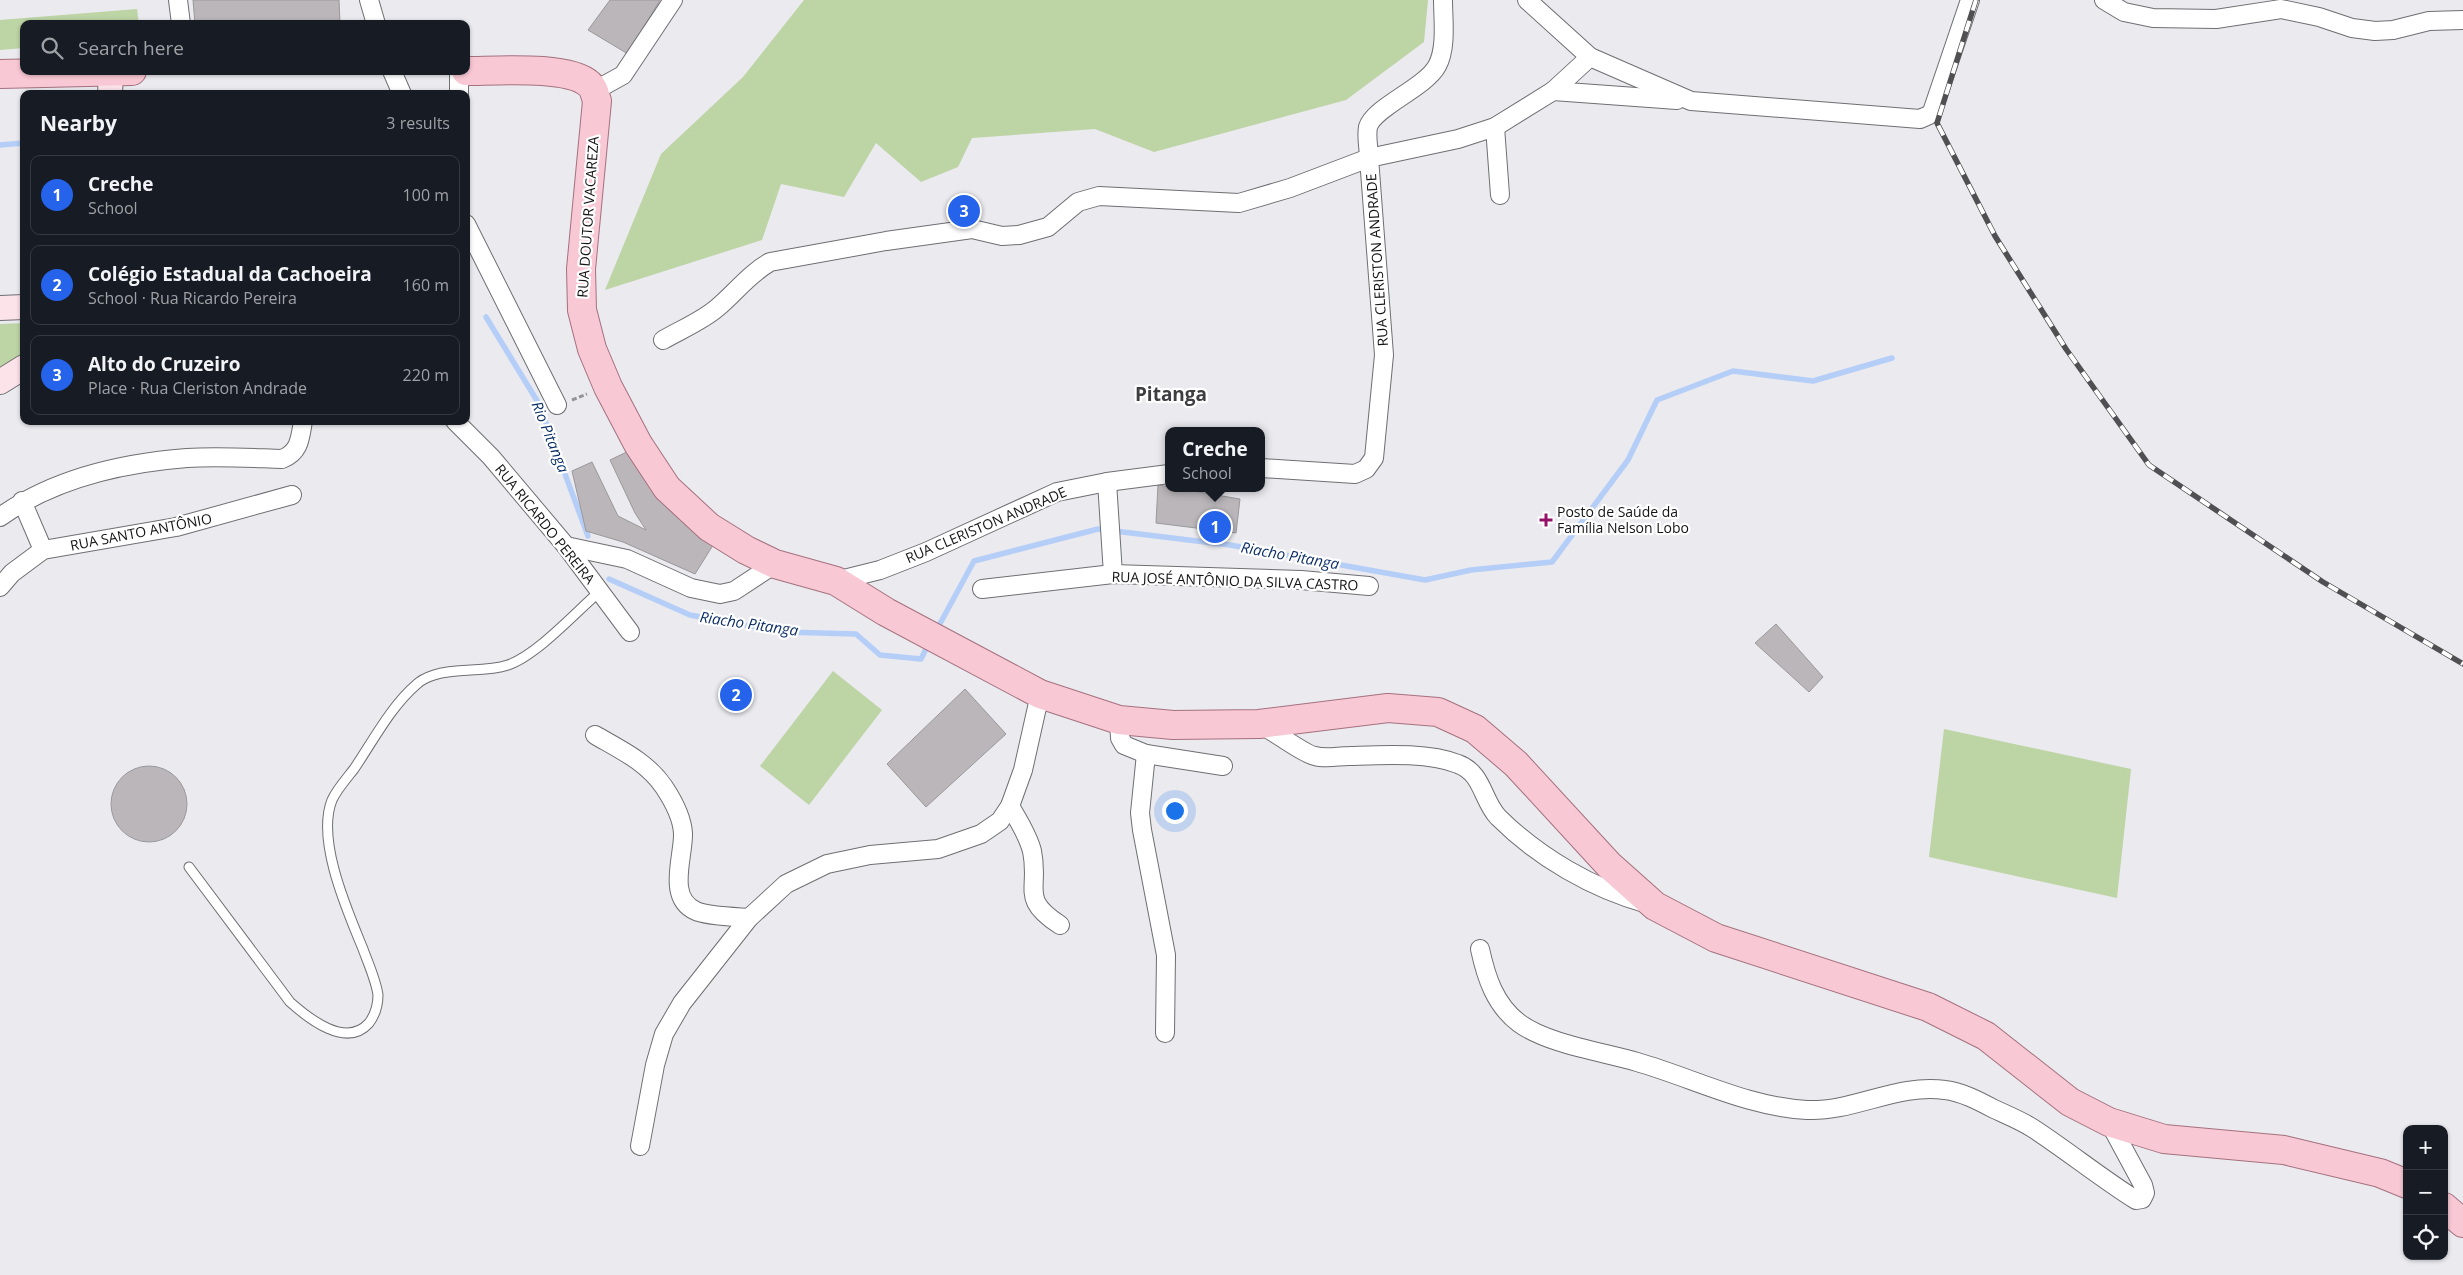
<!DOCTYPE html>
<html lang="en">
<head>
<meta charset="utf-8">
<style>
  :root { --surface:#171b24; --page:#242831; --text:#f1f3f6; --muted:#9ea1a6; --line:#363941; --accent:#2563eb }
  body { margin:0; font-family:"Open Sans",sans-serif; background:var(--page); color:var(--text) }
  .controls { position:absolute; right:15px; bottom:15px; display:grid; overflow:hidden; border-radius:10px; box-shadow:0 1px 4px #0004 }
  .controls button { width:45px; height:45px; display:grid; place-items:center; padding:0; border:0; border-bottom:1px solid var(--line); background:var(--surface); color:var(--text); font:25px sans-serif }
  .you { position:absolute; left:1174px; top:810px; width:18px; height:18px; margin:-12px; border:4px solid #fff; border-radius:50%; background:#1a73e8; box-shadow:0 0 0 8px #1a73e833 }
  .badge { display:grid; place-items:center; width:32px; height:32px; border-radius:50%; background:var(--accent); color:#fff; font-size:16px; font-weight:700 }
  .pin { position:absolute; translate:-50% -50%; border:2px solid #fff; box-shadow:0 1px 5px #0006 }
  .popup { position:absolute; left:1165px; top:427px; width:100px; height:65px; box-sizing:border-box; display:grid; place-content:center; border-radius:10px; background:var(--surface); filter:drop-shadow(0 1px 4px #0005); font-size:16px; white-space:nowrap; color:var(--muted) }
  .popup b { font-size:19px; color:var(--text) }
  .popup::after { content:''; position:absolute; left:50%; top:100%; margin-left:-10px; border:10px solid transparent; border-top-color:var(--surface) }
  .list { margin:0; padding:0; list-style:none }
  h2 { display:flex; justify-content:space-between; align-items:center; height:65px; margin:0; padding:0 20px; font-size:21px }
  h2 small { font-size:16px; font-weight:400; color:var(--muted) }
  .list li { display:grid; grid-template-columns:32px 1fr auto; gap:15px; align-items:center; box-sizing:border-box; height:80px; margin:0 10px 10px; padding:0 10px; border:1px solid var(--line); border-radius:10px }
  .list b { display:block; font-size:19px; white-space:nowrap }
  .list p { margin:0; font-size:16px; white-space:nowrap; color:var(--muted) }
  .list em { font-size:16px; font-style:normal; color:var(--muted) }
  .icon { flex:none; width:28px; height:28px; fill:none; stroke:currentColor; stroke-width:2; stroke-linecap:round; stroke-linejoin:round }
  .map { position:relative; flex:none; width:2463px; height:1275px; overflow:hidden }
  .search { position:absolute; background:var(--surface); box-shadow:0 1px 4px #0004; left:20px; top:20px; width:450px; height:55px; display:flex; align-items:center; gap:12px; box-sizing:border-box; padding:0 18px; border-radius:10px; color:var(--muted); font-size:19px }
  .panel { position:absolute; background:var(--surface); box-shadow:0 1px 4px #0004; left:20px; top:90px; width:450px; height:335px; border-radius:10px }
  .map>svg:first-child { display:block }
  .green { fill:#bdd4a5 }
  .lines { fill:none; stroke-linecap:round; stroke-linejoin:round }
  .stream { stroke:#b5cef7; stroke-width:5.5 }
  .building { fill:#bab6ba; stroke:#9b989b }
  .lane-casing { stroke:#6e6f73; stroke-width:11 }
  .street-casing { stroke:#6e6f73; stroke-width:20 }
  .secondary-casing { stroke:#6e6f73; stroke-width:26 }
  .primary-casing { stroke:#a5717f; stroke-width:30 }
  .path { stroke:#939396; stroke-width:3; stroke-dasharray:5 2.5; stroke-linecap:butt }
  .lane { stroke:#fff; stroke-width:9 }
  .street { stroke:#fff; stroke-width:18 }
  .secondary { stroke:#fbe3e9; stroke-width:24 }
  .primary { stroke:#f8c8d4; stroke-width:28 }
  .rail-casing { stroke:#505053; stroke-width:5.5 }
  .rail { stroke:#fff; stroke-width:4; stroke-dasharray:11; stroke-linecap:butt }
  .poi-dot { fill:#961068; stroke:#fff; stroke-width:2 }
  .labels { text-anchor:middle; stroke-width:4.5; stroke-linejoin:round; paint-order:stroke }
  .street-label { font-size:14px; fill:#141416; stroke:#fff }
  .poi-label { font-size:14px; fill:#141416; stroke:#fff; text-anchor:start }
  .water-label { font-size:15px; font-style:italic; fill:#0b2e68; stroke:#fff }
  .district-label { font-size:19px; font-weight:bold; fill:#3e3e42; stroke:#fff }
</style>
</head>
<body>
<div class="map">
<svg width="2463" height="1275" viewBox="0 0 2463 1275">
  <rect width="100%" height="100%" fill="#eaeaef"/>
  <g class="green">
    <polygon points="804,0 1428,0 1424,42 1346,100 1154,152 1095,129 972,138 958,167 921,182 876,143 844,197 781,184 762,240 605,290 661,154 743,77"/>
    <polygon points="137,9 139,24 24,24 24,48 0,50 0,20"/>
    <polygon points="24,323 24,359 0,377 0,324"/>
    <polygon points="833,671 882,710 809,805 760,766"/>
    <polygon points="1944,729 2131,769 2117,898 1929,857"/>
  </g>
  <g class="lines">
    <g class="stream">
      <polyline points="0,145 24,143"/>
      <polyline points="486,317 539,404 588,536"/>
      <polyline points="609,579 690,615 783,632 856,634 880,655 921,659 929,643"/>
      <polyline points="936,631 974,561 1098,529 1230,545 1425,580 1471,570 1552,562 1628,460 1657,400 1733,371 1813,381 1892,358"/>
    </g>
  </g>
  <g class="building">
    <polygon points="193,0 339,0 340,24 195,24"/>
    <polygon points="610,0 660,0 628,54 588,30"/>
    <polygon points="633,449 715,542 695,574 623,542 586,531 572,471 592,462 618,516 646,530 635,513 610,460"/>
    <polygon points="1158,485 1240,499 1236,533 1156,523"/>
    <polygon points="1776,624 1823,677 1809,692 1755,643"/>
    <polygon points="965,689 1006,734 926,807 887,764"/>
    <circle cx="149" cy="804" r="38"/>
  </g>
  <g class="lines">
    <g class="lane-casing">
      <path id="lane" d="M189,867l101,135c18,16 56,47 79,21 6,-8 9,-16 9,-28 -2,-15 -10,-32 -15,-46 -16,-39 -47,-109 -31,-149 5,-11 15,-22 22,-31 19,-28 37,-63 63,-85 4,-4 11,-7 17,-9 24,-8 50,-2 74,-10 29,-10 68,-53 91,-73"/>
    </g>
    <g class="street-casing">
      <g id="street">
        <polyline points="178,0 181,24"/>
        <polyline points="369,0 376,24"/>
        <path d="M1443,0c0,19 4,48 -6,66 -12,22 -63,41 -69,61 -2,10 1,22 1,31l89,-19 37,-12 58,-36"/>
        <polyline points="1527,0 1590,57 1691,101 1920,119 1929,115 1932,112 1970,0"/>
        <polyline points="2104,0 2124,12 2153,18 2216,19 2281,9 2319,17 2352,28 2375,31 2393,30 2429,21 2463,20"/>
        <polyline points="1590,57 1553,91 1677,100"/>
        <polyline points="392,71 402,94"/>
        <polyline points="459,71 459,94"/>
        <polyline points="594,91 623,75 673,0"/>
        <polyline points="1495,127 1500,195"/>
        <polyline points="466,224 557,405"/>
        <path d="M663,340c17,-10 39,-19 54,-32 18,-15 32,-34 53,-46l116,-21 86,-12 30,7 17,-1 29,-8 30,-25 21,-6 140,7 51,-15 79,-30 15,197 -10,103 -8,11 -11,5 -94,-6"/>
        <polyline points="455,421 491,457 566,546 630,632"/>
        <polyline points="1107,482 1113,574"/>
        <polyline points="22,501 43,550"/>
        <path d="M0,517c53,-38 122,-54 187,-59 31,-2 64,0 95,1 18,-7 18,-21 21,-38"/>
        <polyline points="566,546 627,559 691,588 720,594 734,591 775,564"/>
        <polyline points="836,581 880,570 926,552 1057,492 1107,482 1169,474"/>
        <polyline points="0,587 12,573 43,550 176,527 292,495"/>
        <polyline points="982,589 1113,574 1301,580 1369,586"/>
        <polyline points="1119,720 1120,738 1124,745 1146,754 1223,766"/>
        <path d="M1260,724c11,6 46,31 55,32 11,3 23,0 34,0 33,-1 78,-4 109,8 25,9 24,36 40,53 40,40 95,72 150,87"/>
        <path d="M595,735c26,15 52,27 69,52 8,12 18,31 19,46 1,23 -17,65 13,78 10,5 40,6 53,7"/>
        <polyline points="1146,754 1140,813 1142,830 1166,955 1165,1033"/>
        <path d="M1010,806c8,14 18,29 22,45 8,39 -13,47 28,74"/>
        <path d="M1480,949c6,28 15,56 39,74 28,21 84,29 118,39 56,16 111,45 170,48 47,2 91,-27 138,-20 17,2 34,11 49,19 13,6 28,12 40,20 35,23 67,49 102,71l6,-1 3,-6 -2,-8 -34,-63"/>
        <polyline points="640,1146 655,1065 664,1034 682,1003 749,918 786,884 827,864 870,855 938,849 981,834 1000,821 1010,806 1023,770 1040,694"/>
      </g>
    </g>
    <g class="secondary-casing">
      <g id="secondary">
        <polyline points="110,94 111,72"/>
        <polyline points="0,308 24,307"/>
        <polyline points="0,382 24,367"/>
      </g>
    </g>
    <g class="primary-casing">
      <g id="primary">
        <path d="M466,71c29,0 102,-6 123,13 5,4 6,11 8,17l-16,168 1,41 10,39 16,38 30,57 29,44 42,39 37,23 29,14 61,17 50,31 154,82 79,26 54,5 86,-1 129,-16 50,4 37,17 41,35 93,101 46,41 61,32 212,69 58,29 84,66 39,20 55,17 120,11 96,23 27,11"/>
        <polyline points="0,74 132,71"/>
        <polyline points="2444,1207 2463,1223"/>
      </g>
    </g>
    <polyline class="path" points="572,400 587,394"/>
    <use href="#lane" class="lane"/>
    <use href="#street" class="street"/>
    <use href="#secondary" class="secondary"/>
    <use href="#primary" class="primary"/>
    <g class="rail-casing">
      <polyline id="rail" points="1976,0 1937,123 1995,236 2066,349 2149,465 2323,582 2463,664"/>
    </g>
    <use href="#rail" class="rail"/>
  </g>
  <path class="poi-dot" d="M1543.5 512.5h5v5h5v5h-5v5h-5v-5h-5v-5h5z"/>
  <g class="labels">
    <g class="street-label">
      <text transform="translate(588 217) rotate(-86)" y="5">RUA DOUTOR VACAREZA</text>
      <text transform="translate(1377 260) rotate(-94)" y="5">RUA CLERISTON ANDRADE</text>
      <text transform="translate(545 524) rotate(51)" y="5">RUA RICARDO PEREIRA</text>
      <text transform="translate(986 525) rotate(-23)" y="5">RUA CLERISTON ANDRADE</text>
      <text transform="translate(141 532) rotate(-11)" y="5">RUA SANTO ANTÔNIO</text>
      <text transform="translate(1235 581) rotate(2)" y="5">RUA JOSÉ ANTÔNIO DA SILVA CASTRO</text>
    </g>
    <g class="poi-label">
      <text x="1557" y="517">Posto de Saúde da<tspan x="1557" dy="16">Família Nelson Lobo</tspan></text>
    </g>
    <g class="water-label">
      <text transform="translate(550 437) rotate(68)" y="5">Rio Pitanga</text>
      <text transform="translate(1290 556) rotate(10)" y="5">Riacho Pitanga</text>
      <text transform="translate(749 624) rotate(8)" y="5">Riacho Pitanga</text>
    </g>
    <g class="district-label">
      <text x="1171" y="401">Pitanga</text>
    </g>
  </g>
</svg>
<div class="controls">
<button>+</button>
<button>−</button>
<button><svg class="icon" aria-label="locate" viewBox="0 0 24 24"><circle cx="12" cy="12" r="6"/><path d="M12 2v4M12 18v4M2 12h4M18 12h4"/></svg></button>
</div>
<div class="you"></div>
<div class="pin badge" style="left:1215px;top:527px">1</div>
<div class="popup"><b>Creche</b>School</div>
<div class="pin badge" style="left:736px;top:695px">2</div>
<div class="pin badge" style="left:964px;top:211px">3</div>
<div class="search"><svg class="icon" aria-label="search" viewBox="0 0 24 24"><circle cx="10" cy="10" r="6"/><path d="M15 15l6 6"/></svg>Search here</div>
<section class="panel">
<h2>Nearby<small>3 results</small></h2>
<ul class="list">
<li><span class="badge">1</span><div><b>Creche</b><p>School</p></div><em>100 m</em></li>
<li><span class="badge">2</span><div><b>Colégio Estadual da Cachoeira</b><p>School · Rua Ricardo Pereira</p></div><em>160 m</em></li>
<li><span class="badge">3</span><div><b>Alto do Cruzeiro</b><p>Place · Rua Cleriston Andrade</p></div><em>220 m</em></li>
</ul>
</section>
</div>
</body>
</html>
